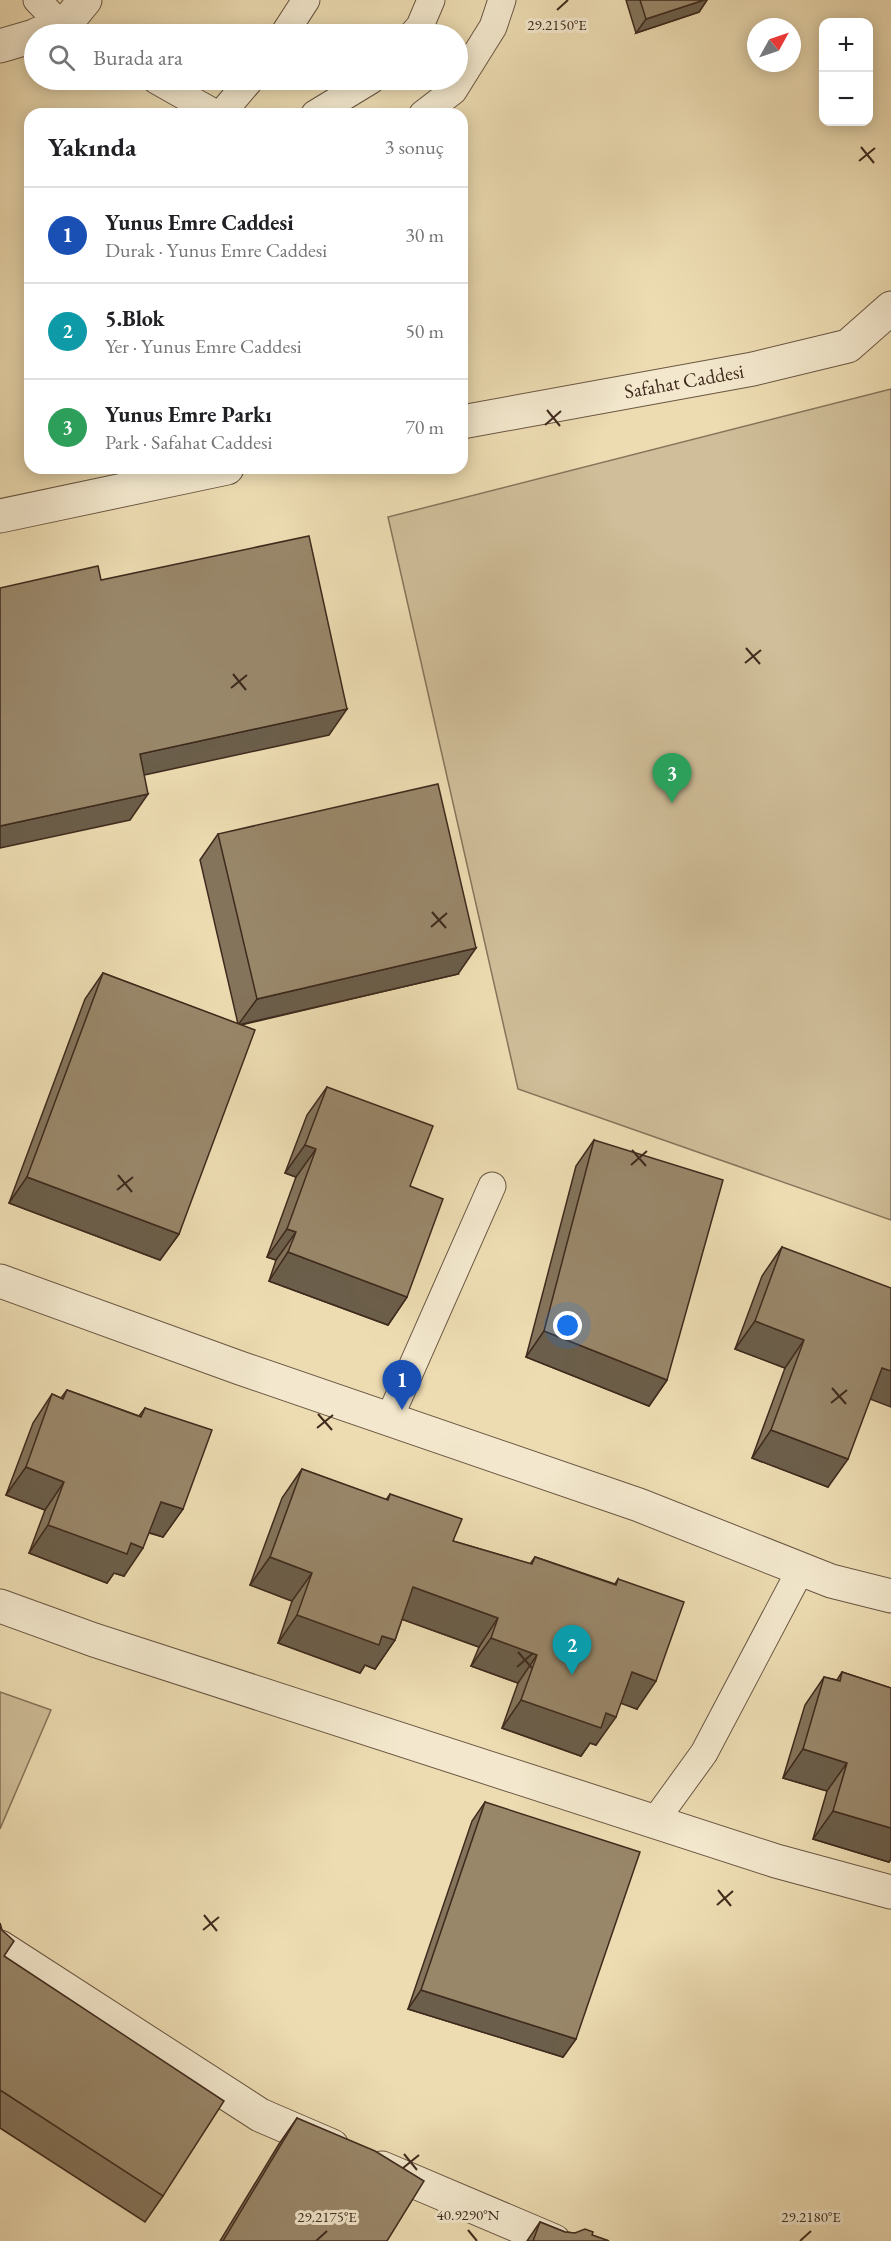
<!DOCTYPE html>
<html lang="tr">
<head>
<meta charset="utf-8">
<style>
  :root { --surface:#fff; --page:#f2f2f2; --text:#202124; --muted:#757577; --line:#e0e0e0; --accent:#8f2418 }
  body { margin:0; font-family:"EB Garamond",serif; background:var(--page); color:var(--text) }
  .controls { position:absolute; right:18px; top:18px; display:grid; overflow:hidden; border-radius:12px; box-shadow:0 3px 15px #0003 }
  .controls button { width:54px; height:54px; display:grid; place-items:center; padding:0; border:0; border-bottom:2px solid var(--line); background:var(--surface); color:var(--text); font:30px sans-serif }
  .compass { position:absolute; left:747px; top:18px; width:54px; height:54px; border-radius:50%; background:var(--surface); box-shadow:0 3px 15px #0003; rotate:50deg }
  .you { position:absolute; left:568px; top:1326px; width:21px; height:21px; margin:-15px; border:4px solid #fff; border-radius:50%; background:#1a73e8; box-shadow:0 0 0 9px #1a73e833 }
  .badge { display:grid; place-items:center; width:39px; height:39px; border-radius:50%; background:var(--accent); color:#fff; font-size:20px; font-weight:700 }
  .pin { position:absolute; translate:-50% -50px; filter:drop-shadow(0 2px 3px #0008) }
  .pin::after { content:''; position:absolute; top:32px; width:21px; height:18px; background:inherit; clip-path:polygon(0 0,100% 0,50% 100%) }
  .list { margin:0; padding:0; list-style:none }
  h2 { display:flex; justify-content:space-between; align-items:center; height:78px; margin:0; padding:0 24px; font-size:26px }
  h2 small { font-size:20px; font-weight:400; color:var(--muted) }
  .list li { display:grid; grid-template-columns:39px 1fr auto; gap:18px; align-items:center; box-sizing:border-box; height:96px; padding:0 24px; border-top:2px solid var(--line) }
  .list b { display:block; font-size:22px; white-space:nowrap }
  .list p { margin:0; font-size:20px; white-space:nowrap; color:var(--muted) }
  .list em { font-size:20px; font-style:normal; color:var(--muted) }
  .icon { flex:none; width:33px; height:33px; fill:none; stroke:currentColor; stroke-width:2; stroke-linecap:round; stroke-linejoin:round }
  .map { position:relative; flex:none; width:891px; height:2241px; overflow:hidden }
  .search { position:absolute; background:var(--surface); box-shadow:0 3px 15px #0003; left:24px; top:24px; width:444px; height:66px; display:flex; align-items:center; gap:15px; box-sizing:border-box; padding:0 21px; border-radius:33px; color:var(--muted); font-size:22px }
  .panel { position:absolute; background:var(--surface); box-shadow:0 3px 15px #0003; left:24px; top:108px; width:444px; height:366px; border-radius:18px }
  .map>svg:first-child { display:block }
  .green { fill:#cfbe99; stroke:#87745b; stroke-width:1.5 }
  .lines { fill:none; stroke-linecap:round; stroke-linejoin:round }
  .service-casing { stroke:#6a5642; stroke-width:29 }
  .minor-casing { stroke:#6a5642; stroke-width:35 }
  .tertiary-casing { stroke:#6a5642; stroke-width:35 }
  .service { stroke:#f3e8cd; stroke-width:27 }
  .minor { stroke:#f3e8cd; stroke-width:33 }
  .tertiary { stroke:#f3e8cd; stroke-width:33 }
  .wall { fill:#84745b; stroke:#3f2a1d; stroke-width:1.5 }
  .shaded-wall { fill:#6b5e4a; stroke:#3f2a1d; stroke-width:1.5 }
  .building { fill:#99876a; stroke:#3f2a1d; stroke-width:1.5 }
  .ticks { fill:none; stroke:#3f2a1d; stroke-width:2 }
  .labels { text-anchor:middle; stroke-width:6; stroke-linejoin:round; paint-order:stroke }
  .street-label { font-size:20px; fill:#3f2a1d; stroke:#f3e8cd }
  .ticks-label { font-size:15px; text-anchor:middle; fill:#3f2a1d; stroke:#f3e8cd; stroke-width:6; stroke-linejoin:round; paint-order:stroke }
</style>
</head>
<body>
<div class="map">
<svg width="891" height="2241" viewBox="0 0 891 2241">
  <rect width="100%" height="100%" fill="#eddcb2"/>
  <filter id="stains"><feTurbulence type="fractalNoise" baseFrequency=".00333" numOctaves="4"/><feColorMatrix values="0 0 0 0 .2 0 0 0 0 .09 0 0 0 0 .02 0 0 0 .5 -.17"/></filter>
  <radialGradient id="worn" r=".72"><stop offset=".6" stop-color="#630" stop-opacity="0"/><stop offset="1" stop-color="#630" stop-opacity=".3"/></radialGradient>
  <g class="green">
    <polygon points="891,389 891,1220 518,1089 388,517"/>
    <polygon points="0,1692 51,1710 0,1829"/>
  </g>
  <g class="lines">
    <g class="service-casing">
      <g id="service">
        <polyline points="37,0 63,27 76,34"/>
        <polyline points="284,34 306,0"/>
        <polyline points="413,34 420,26 431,0"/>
        <polyline points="156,80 216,114"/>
        <polyline points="221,114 250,80"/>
        <polyline points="315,114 371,80"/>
        <polyline points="423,114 453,91 493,27 502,0"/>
        <polyline points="389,1419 492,1186"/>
        <polyline points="654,1822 704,1753 801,1569"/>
      </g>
    </g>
    <g class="minor-casing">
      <g id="minor">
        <polyline points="0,1606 94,1640 776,1861 891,1892"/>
        <polyline points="0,1947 260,2115 332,2146"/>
        <polyline points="382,2168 554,2241"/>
      </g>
    </g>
    <g class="tertiary-casing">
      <g id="tertiary">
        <polyline points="38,34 63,27 85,0"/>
        <polyline points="0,46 34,36"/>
        <polyline points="462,422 753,369 848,346 891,308"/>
        <polyline points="0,516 227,468"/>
        <polyline points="0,1281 240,1368 639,1505 831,1581 891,1596"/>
      </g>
    </g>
    <use href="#service" class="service"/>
    <use href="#minor" class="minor"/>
    <use href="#tertiary" class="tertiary"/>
  </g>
  <g class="wall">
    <polygon points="626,0 707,0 699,12 636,33"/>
    <polygon points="218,834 458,974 241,1025 179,1234 160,1260 9,1203 85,999 103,973 238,1024 200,860"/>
    <polygon points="327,1087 410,1186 407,1297 388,1325 269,1281 276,1260 267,1257 296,1177 285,1173 307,1115"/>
    <polygon points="594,1140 667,1380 649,1406 526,1357 576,1166"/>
    <polygon points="782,1247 870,1399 828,1487 752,1458 785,1368 735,1349 762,1276"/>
    <polygon points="67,1390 139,1416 145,1408 183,1509 163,1537 149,1533 124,1576 114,1573 107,1583 29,1553 45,1510 6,1495 33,1423 52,1394 61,1398"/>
    <polygon points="302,1469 386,1500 390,1494 453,1541 530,1564 535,1557 615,1584 618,1579 637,1709 621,1703 596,1745 590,1743 581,1756 502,1728 518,1683 471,1666 479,1647 402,1619 395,1640 375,1669 365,1665 360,1673 278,1643 292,1601 250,1585 282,1498"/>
    <polygon points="842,1672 891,1688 891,1859 889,1862 813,1839 827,1791 783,1778 805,1705 824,1677 837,1680"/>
    <polygon points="485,1802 576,2039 563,2057 408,2009 472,1821"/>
    <polygon points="0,1923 4,1956 163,2196 145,2222 0,2128"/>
    <polygon points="297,2118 387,2241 220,2241 279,2144"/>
    <polygon points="540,2222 565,2232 592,2235 609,2241 527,2241"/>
  </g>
  <g class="shaded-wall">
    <polygon points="704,0 707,0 699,12 636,33 646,19"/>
    <polygon points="347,709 329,735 121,780 140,754"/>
    <polygon points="148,794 130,820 0,848 0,826"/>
    <polygon points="476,948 458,974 238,1025 257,999"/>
    <polygon points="305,1145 316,1149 296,1177 285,1173"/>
    <polygon points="27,1177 179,1234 160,1260 9,1203"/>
    <polygon points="287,1229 296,1232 276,1260 267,1257"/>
    <polygon points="288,1252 407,1297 388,1325 269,1281"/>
    <polygon points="755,1321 804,1340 785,1368 735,1349"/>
    <polygon points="544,1331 667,1380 649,1406 526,1357"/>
    <polygon points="882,1368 891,1371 891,1407 862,1396"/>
    <polygon points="771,1430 848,1459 828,1487 752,1458"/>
    <polygon points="26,1467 64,1482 45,1510 6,1495"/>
    <polygon points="161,1502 183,1509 163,1537 141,1530"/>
    <polygon points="48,1525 131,1543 143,1548 124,1576 114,1573 107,1583 29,1553"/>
    <polygon points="270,1557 312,1573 292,1601 250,1585"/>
    <polygon points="413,1587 498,1618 479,1647 393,1616"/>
    <polygon points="297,1615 382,1636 395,1640 375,1669 365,1665 360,1673 278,1643"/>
    <polygon points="491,1638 537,1655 518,1683 471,1666"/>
    <polygon points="632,1672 656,1681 637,1709 612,1700"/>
    <polygon points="521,1700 606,1713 616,1717 596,1745 590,1743 581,1756 502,1728"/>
    <polygon points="803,1749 847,1763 827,1791 783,1778"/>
    <polygon points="833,1811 891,1828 891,1859 889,1862 813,1839"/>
    <polygon points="421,1990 576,2039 563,2057 408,2009"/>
  </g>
  <g class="building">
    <polygon points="640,0 704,0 646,19"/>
    <polygon points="309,536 347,709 140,754 148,794 0,826 0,588 98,566 101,580"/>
    <polygon points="438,784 476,948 257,999 218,834"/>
    <polygon points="103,973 255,1030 179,1234 27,1177"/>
    <polygon points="327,1087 433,1126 410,1186 443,1199 407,1297 288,1252 296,1232 287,1229 316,1149 305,1145"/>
    <polygon points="594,1140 723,1180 667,1380 544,1331"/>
    <polygon points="782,1247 891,1288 891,1371 882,1368 848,1459 771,1430 804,1340 755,1321"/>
    <polygon points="67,1390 141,1417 145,1408 212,1430 183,1509 161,1502 143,1548 131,1543 127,1554 48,1525 64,1482 26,1467 52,1394 63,1399"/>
    <polygon points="302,1469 388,1500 390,1494 462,1519 453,1541 532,1564 535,1557 616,1585 618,1579 684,1602 656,1681 632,1672 616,1717 606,1713 601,1728 521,1700 537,1655 491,1638 498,1618 413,1587 395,1640 382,1636 379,1645 297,1615 312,1573 270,1557"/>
    <polygon points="842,1672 891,1688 891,1828 833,1811 847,1763 803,1749 824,1677 840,1681"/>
    <polygon points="485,1802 640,1852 576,2039 421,1990"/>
    <polygon points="0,1923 2,1930 14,1941 4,1956 224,2101 163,2196 0,2090"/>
    <polygon points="297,2118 375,2151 424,2181 387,2241 223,2241"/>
    <polygon points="540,2222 565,2232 575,2233 585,2229 593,2232 592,2235 609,2241 533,2241"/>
  </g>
  <path class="ticks" d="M557,10l11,-10M861,147l13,16M859,161l16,-13M547,410l13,16M545,425l16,-14M746,648l14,16M745,663l16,-13M233,674l13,16M231,688l16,-13M432,912l14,16M431,927l16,-14M632,1150l14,16M631,1165l16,-14M118,1175l14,17M117,1190l16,-13M832,1388l14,16M831,1403l16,-13M318,1414l14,16M317,1428l16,-13M518,1652l14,16M517,1667l16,-14M718,1890l13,16M717,1905l16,-14M204,1915l13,16M203,1930l16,-13M404,2154l13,16M403,2168l16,-13M468,2230l9,11M316,2241l11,-10M800,2241l11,-10"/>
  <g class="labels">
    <g class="street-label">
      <text transform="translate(684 381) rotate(-10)" y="7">Safahat Caddesi</text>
    </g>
  </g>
  <g class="ticks-label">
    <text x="557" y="30">29.2150°E</text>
    <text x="468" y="2220">40.9290°N</text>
    <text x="327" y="2222">29.2175°E</text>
    <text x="811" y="2222">29.2180°E</text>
  </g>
  <rect width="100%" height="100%" filter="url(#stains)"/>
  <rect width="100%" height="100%" fill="url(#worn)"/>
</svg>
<div class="controls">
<button>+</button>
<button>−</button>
</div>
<svg class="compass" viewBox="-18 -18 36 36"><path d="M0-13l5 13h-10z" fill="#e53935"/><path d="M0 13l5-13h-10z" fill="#757577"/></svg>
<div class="you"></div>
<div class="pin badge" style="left:402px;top:1410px;background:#1a4fb4">1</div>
<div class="pin badge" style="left:572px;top:1675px;background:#0f9aa8">2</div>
<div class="pin badge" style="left:672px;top:803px;background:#2e9e5b">3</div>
<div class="search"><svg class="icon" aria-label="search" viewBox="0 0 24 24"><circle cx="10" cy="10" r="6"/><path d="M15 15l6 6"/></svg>Burada ara</div>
<section class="panel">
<h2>Yakında<small>3 sonuç</small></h2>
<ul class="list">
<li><span class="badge" style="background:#1a4fb4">1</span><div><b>Yunus Emre Caddesi</b><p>Durak · Yunus Emre Caddesi</p></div><em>30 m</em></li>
<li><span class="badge" style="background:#0f9aa8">2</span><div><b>5.Blok</b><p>Yer · Yunus Emre Caddesi</p></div><em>50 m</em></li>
<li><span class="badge" style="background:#2e9e5b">3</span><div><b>Yunus Emre Parkı</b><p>Park · Safahat Caddesi</p></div><em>70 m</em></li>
</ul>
</section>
</div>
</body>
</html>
